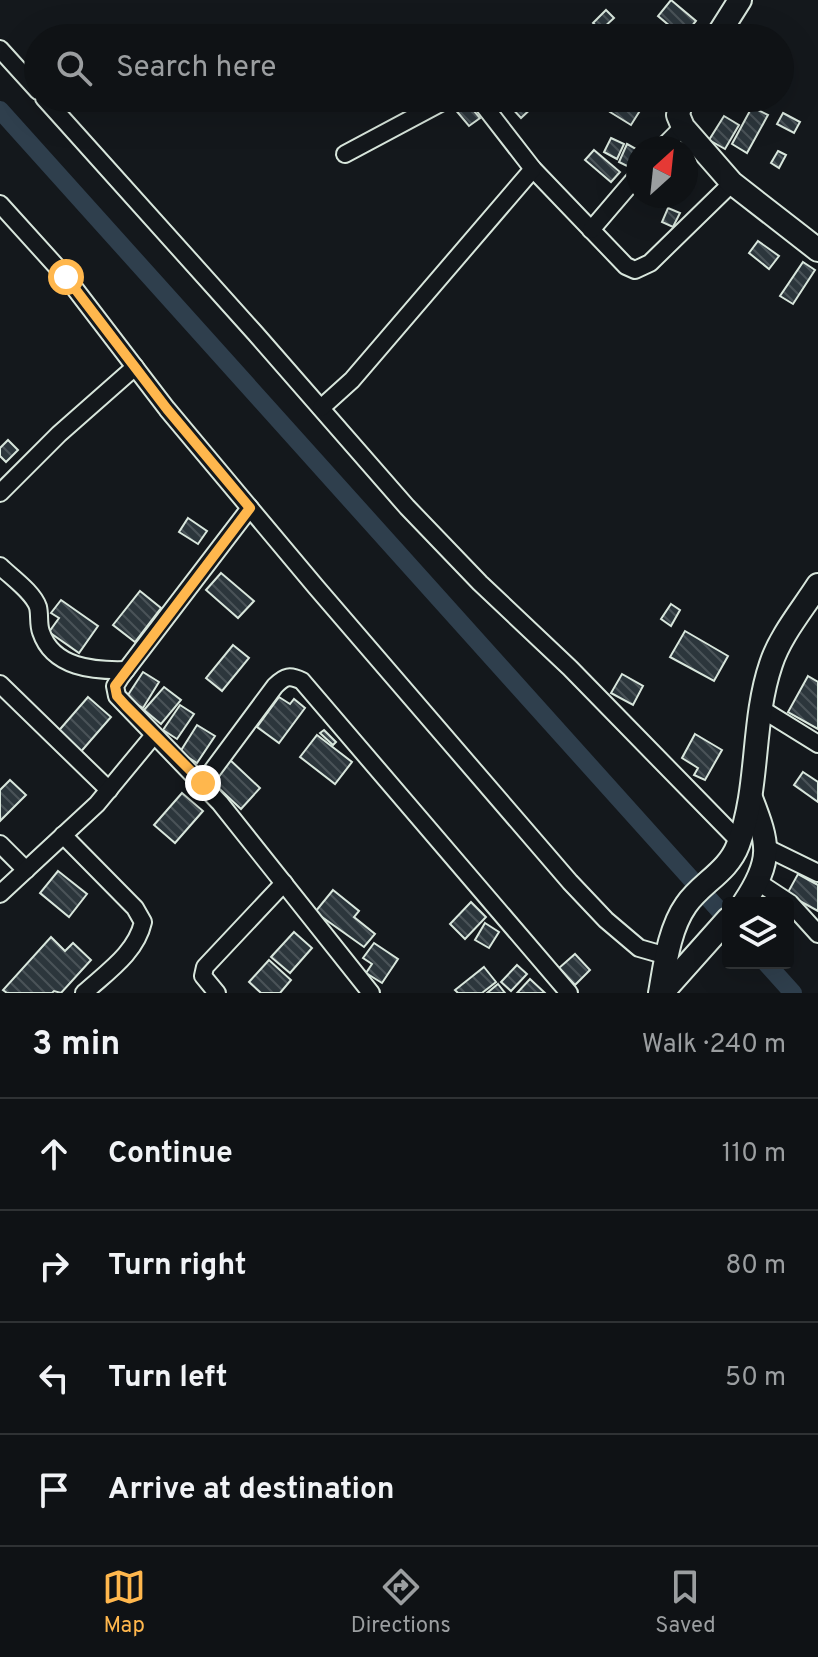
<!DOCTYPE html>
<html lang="en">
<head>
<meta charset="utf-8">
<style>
  :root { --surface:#0f1215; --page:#1d2022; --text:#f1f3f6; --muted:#9b9ea0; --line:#2f3234; --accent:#ffb74d }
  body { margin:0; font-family:Overpass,sans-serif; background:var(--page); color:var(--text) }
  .controls { position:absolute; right:24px; bottom:24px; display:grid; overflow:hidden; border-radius:8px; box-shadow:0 8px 32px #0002 }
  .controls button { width:72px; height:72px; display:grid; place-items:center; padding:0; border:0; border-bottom:2px solid var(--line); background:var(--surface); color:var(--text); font:40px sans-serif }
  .compass { position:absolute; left:626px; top:136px; width:72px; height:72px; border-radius:50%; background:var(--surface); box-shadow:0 8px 32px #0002; rotate:27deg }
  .stop { position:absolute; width:24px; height:24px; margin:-18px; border:6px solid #ffb74d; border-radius:50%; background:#fff }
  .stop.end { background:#ffb74d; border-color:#fff; box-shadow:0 2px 8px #0008 }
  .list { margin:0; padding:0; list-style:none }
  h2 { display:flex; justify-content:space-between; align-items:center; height:104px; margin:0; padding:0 32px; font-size:34px }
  h2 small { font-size:26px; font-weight:400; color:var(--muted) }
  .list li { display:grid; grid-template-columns:52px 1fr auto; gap:24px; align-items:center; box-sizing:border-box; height:112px; padding:0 32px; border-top:2px solid var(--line) }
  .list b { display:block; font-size:30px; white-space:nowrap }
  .list em { font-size:26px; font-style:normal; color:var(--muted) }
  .icon { flex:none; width:44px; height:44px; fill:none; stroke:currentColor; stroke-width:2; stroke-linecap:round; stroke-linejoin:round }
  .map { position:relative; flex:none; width:818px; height:993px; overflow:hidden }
  .search { position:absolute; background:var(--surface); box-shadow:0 8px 32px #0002; left:24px; right:24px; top:24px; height:88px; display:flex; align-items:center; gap:20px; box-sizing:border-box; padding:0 28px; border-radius:44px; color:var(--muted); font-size:30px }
  .sheet { height:552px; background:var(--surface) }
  nav { display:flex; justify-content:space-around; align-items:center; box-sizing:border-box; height:112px; border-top:2px solid var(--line); background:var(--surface); font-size:22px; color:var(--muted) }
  nav a { display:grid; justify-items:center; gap:4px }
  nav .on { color:var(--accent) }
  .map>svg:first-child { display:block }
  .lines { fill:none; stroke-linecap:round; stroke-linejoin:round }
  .canal { stroke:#2f3f4d; stroke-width:18 }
  .building { fill:url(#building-back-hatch); stroke:#d8e6dc; stroke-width:2 }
  .street-casing { stroke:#d8e6dc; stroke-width:20 }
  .secondary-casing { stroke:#d8e6dc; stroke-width:26 }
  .street { stroke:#14181c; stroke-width:16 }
  .secondary { stroke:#14181c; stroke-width:22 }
  .route { stroke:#ffb74d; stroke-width:10 }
</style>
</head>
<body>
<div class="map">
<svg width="818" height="993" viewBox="0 0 818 993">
  <defs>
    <pattern id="building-back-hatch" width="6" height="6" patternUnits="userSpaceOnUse" patternTransform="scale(2)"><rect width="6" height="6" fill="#2c363c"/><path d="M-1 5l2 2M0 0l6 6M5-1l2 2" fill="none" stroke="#4a5358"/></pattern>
  </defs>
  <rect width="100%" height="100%" fill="#14181c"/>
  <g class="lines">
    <g class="canal">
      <polyline points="0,110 728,920"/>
      <polyline points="766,963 793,993"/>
    </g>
  </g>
  <g class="building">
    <polygon points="671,0 696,21 683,37 658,16"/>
    <polygon points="606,10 614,18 601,30 593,23"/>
    <polygon points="664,27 669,34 664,38 655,38 653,35"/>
    <polygon points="521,98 530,98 536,104 521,118 511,107"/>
    <polygon points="575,98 596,98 589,108"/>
    <polygon points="619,98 624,98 641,109 631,125 610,112"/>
    <polygon points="464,99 480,118 469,126 454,108"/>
    <polygon points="752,107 768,115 747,153 732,144"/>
    <polygon points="783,113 800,122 794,133 777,124"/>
    <polygon points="724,116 739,125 725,149 709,140"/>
    <polygon points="611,138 624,144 617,159 604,152"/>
    <polygon points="627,144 638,150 638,159 633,169 619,162"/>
    <polygon points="594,150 620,172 611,182 585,160"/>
    <polygon points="778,151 786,155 779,168 771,163"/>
    <polygon points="668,208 680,213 673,227 662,222"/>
    <polygon points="758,241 779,256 769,269 749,253"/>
    <polygon points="803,262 815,270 793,304 780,296"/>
    <polygon points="8,440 18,450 6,462 0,456 0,448"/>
    <polygon points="188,518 207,531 198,544 179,532"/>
    <polygon points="221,573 254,601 238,618 206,590"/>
    <polygon points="140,591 161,608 135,642 113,625"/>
    <polygon points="61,600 98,626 79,653 49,632 59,618 51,613"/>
    <polygon points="671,604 680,610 671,626 661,619"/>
    <polygon points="685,631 728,656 714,681 670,657"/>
    <polygon points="233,645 249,658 222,691 206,678"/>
    <polygon points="143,672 159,682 143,708 126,698"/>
    <polygon points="622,674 643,686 633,705 611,693"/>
    <polygon points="808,676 818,682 818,729 788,712"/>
    <polygon points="164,687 181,700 161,724 144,710"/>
    <polygon points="88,697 111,717 78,755 55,735"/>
    <polygon points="279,697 290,704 294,699 305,708 279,743 257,727"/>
    <polygon points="180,705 194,714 177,739 163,730"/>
    <polygon points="197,725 215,736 197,763 180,752"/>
    <polygon points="324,730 336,742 333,745 320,733"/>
    <polygon points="695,734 722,750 705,780 694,775 698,768 682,758"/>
    <polygon points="317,735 352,762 335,784 300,757"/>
    <polygon points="229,759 260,788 241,809 210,780"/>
    <polygon points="803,772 818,782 818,802 794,785"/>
    <polygon points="10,780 26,795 0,821 0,790"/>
    <polygon points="182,793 203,811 175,843 154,825"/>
    <polygon points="58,871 87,894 69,917 40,893"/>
    <polygon points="798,874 818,885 818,911 787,894"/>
    <polygon points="333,890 359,911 354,917 375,934 364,947 315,912"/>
    <polygon points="471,902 486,917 465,939 450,924"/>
    <polygon points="485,923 499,932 489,948 475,940"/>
    <polygon points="294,932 312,948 290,973 271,957"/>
    <polygon points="51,937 65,951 73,943 91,960 61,993 54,991 52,993 7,993 3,990"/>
    <polygon points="374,943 398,959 382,983 366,973 372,964 363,958"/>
    <polygon points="575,954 590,970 575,985 559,968"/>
    <polygon points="269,960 291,980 280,993 261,993 249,982"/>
    <polygon points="517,965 527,974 511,991 501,982"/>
    <polygon points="484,967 496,982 482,993 458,993 455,990"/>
    <polygon points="530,979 545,993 517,993"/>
    <polygon points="498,984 505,993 487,993"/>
  </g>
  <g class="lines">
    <g class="street-casing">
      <g id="street">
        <polyline points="0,49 38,91"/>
        <polyline points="44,98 255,333 407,507 480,583 570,668 740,842"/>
        <polyline points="478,98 533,169 626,266 635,270 650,263 732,183"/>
        <polyline points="662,148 683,127"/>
        <polyline points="345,154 450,98"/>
        <polyline points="0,204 66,277 167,409 316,587 570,882 606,920 639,948 667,956"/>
        <polyline points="591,230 638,175"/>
        <polyline points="321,408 352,380 533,169"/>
        <polyline points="0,493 59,434 135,367"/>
        <polyline points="250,508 120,678 115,686 117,696 220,803 371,993"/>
        <path d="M0,566c11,11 33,26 38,41 2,8 0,17 3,25 12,36 53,39 85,38"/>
        <polyline points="0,684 109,790"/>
        <polyline points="760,708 818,744"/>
        <path d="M203,783l72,-97c10,-10 15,-11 27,-5l267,312"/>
        <path d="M63,835l72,73 8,14c-7,31 -36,50 -59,71"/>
        <polyline points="0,844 26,870"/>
        <polyline points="767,848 818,873"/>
        <polyline points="758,882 790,903 818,934"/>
        <polyline points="0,894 97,804 154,735"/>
        <polyline points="217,993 203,976 205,967 284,883"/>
      </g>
    </g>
    <g class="secondary-casing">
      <g id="secondary">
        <polyline points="716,38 740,0"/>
        <polyline points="682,98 678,115 683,127 732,183 818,250"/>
        <path d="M744,903c29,-43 25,-59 7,-105"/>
        <path d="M660,993c5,-28 9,-64 26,-88 15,-22 42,-33 52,-60 22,-58 13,-122 33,-181 9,-28 31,-54 47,-79"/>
        <polyline points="662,993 728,919"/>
      </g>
    </g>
    <use href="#street" class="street"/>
    <use href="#secondary" class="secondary"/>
  </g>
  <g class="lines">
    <polyline class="route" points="66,277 167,409 250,508 115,686 117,696 126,706 203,783"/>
  </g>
</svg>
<div class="controls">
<button><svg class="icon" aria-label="layers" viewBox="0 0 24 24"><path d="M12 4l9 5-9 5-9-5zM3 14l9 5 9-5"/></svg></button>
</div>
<svg class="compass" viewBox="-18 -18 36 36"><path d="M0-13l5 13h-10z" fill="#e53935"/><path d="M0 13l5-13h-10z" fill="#9b9ea0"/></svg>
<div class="stop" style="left:66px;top:277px"></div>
<div class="stop end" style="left:203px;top:783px"></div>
<div class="search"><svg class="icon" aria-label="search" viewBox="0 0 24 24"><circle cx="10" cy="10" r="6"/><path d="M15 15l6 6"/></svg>Search here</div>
</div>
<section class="sheet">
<h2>3 min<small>Walk · 240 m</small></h2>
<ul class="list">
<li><svg class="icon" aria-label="ahead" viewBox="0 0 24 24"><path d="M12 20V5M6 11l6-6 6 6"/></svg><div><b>Continue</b></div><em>110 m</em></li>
<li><svg class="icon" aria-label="right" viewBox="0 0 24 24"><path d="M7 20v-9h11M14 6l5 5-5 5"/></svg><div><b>Turn right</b></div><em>80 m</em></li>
<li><svg class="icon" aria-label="left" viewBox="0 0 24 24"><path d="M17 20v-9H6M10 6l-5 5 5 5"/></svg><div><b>Turn left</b></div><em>50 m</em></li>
<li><svg class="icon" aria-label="arrive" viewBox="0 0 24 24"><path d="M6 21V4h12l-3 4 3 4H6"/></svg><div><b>Arrive at destination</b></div></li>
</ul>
</section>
<nav>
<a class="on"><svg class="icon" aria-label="map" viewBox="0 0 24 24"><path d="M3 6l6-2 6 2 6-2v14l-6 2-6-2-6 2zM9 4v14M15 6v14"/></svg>Map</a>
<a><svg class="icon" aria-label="directions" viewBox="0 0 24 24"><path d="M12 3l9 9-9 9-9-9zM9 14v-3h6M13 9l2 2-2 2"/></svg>Directions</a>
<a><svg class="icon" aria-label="saved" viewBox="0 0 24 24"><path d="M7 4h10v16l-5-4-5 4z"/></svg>Saved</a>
</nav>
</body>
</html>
